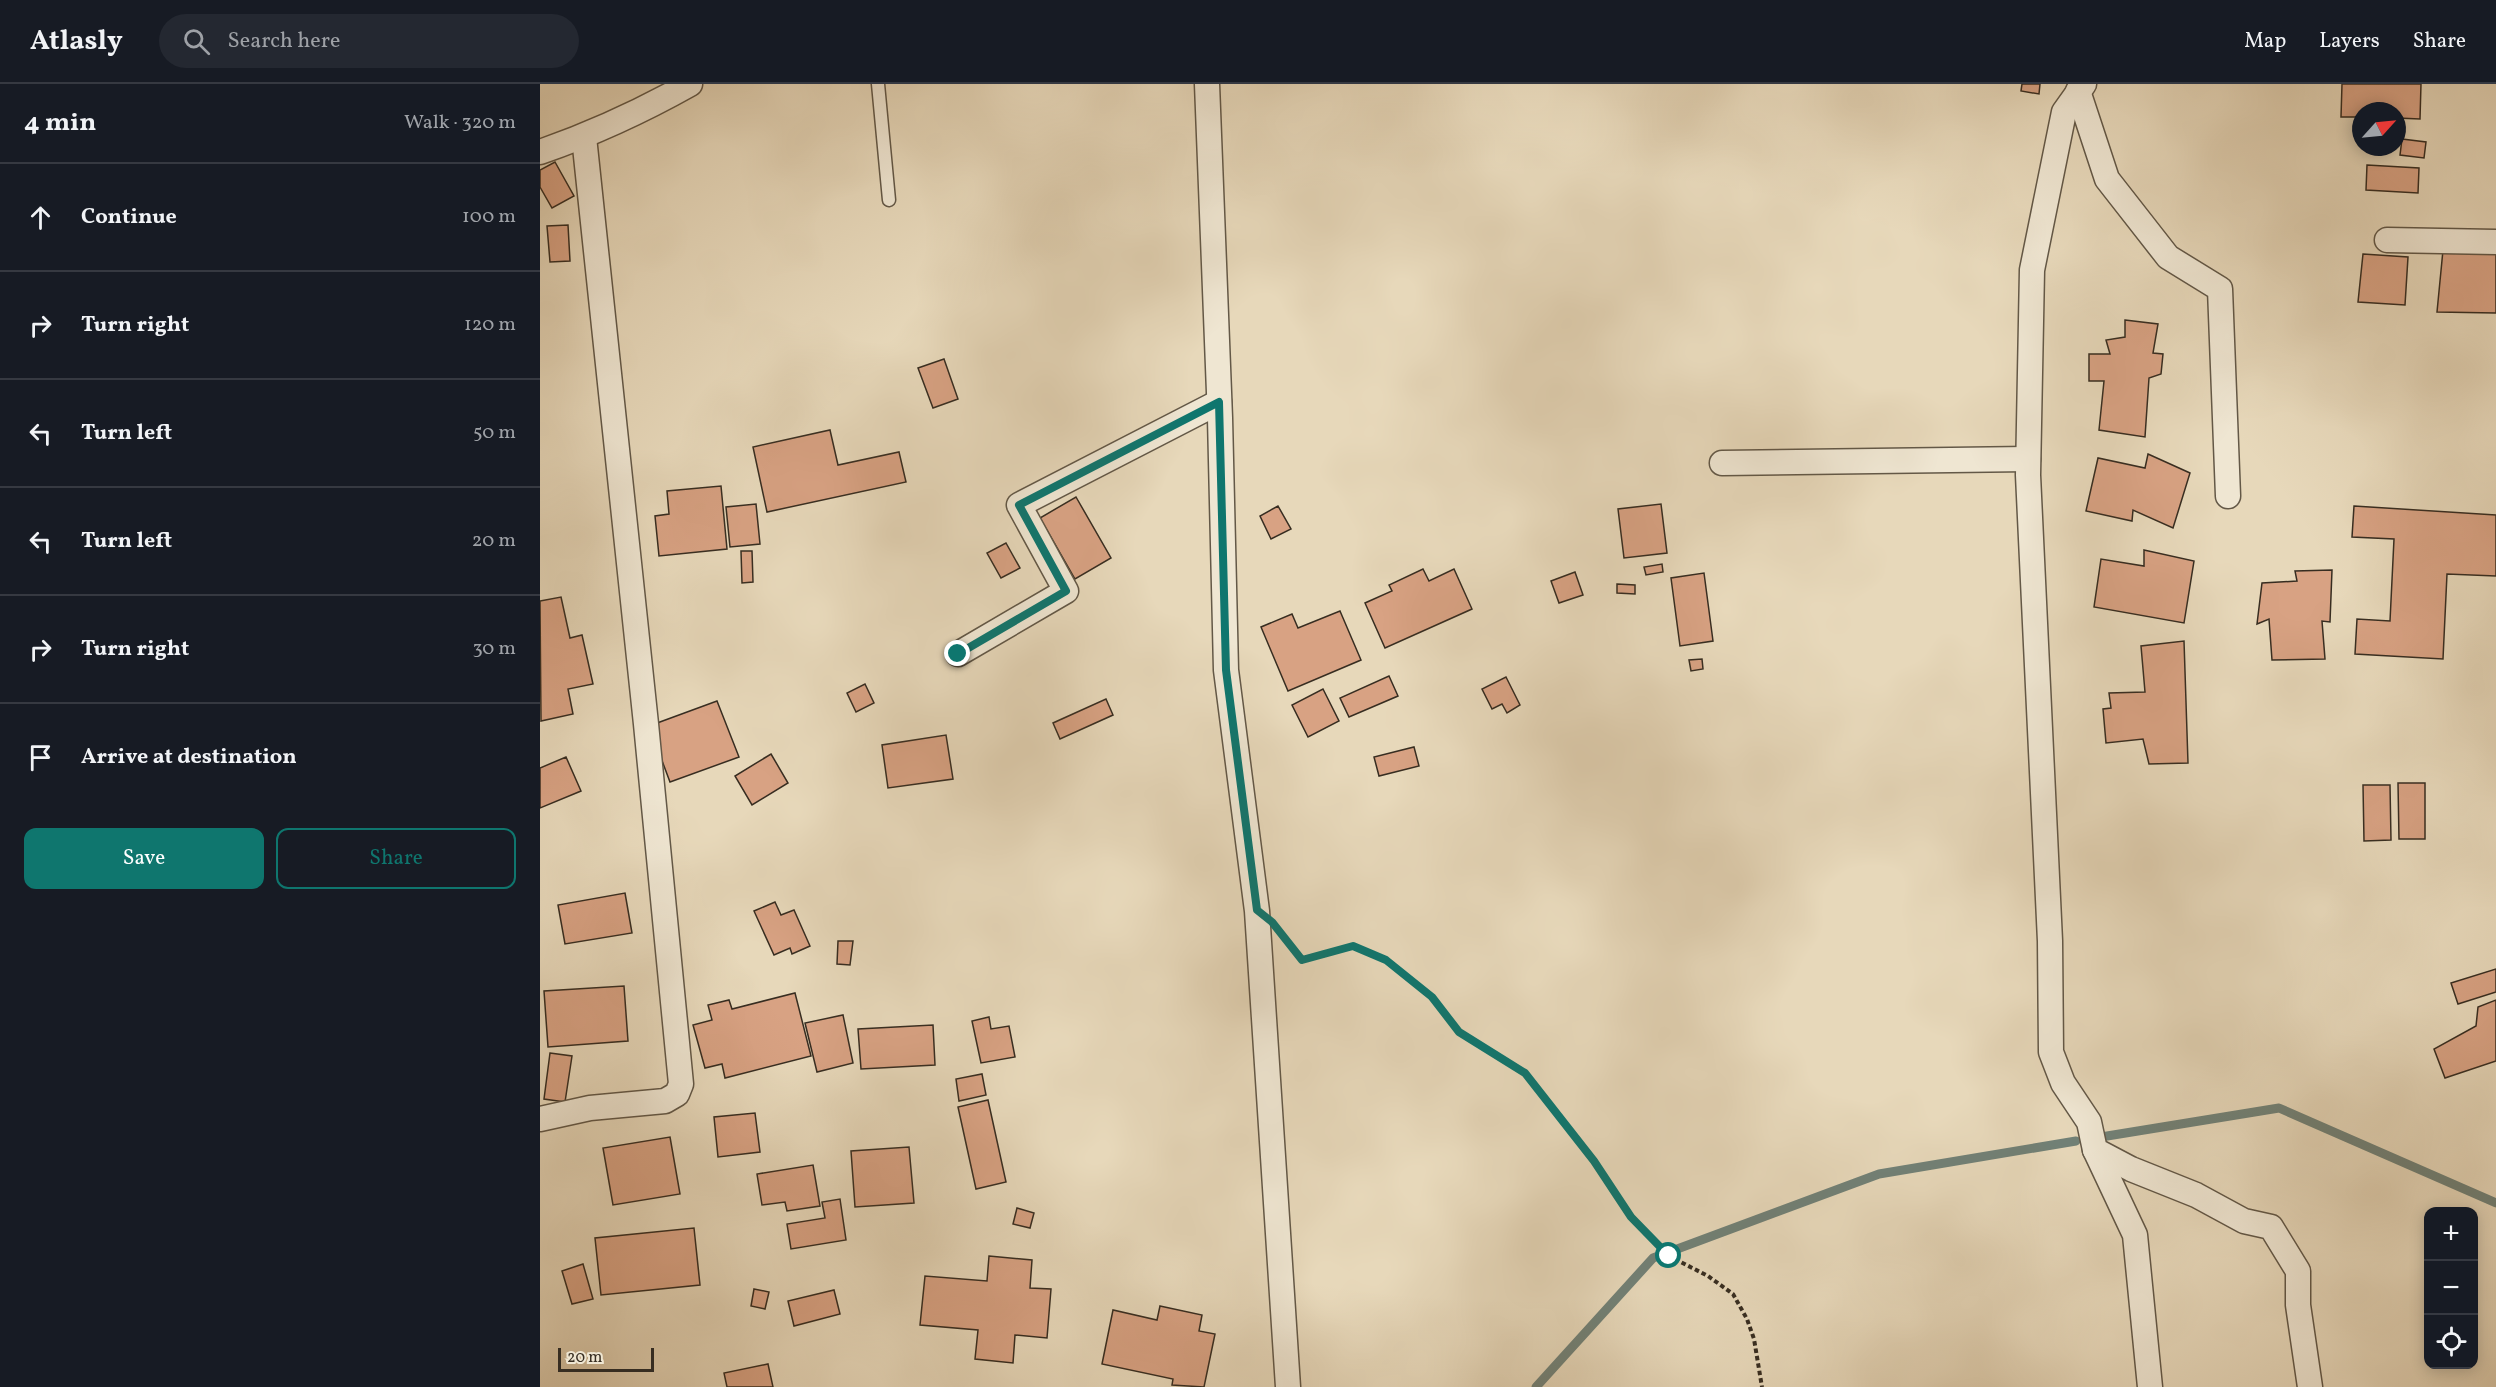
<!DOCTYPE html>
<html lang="en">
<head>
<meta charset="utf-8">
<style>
  :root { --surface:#171b24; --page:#242831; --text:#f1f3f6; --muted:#9ea1a6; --line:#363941; --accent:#0f766e }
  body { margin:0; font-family:Vollkorn,serif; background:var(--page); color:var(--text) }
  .controls { position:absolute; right:18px; bottom:18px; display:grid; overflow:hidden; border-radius:12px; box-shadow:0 3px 15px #0003 }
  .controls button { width:54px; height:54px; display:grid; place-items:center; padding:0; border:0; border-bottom:2px solid var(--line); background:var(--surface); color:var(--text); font:30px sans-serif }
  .compass { position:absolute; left:1812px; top:18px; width:54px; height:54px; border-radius:50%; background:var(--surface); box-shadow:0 3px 15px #0003; rotate:63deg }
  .scale { position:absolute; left:18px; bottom:15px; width:96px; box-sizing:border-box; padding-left:6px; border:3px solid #372d21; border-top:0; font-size:16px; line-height:21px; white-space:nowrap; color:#372d21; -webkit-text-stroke:4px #efe6d2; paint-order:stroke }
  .stop { position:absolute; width:18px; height:18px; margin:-14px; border:4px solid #0f766e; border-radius:50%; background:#fff }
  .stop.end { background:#0f766e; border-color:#fff; box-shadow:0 2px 6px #0008 }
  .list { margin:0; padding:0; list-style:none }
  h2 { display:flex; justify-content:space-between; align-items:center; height:78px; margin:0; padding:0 24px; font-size:26px }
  h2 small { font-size:20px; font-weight:400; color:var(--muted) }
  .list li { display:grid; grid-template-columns:39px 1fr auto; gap:18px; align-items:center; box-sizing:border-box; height:108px; padding:0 24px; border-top:2px solid var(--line) }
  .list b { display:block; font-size:22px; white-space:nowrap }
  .list em { font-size:20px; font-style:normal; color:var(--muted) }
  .actions { display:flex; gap:12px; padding:18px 24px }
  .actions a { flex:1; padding:14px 0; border:2px solid var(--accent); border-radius:12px; text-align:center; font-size:21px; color:var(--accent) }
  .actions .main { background:var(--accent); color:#fff }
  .icon { flex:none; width:33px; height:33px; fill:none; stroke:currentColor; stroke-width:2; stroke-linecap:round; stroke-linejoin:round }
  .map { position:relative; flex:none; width:1956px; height:1303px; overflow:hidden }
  header { display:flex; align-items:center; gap:36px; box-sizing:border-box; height:84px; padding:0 30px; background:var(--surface); border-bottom:2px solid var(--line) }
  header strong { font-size:28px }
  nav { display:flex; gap:33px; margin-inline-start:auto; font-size:21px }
  .search { width:420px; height:54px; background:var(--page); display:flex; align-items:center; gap:15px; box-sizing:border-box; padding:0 21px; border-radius:33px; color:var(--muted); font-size:22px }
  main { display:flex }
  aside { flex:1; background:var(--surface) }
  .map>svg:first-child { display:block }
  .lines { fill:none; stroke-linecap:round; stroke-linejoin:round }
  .stream { stroke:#718177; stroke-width:9 }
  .building { fill:#d8a283; stroke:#372d21; stroke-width:1.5 }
  .lane-casing { stroke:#635847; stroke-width:15 }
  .street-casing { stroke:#635847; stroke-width:27 }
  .path { stroke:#372d21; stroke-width:4; stroke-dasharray:4.5 3; stroke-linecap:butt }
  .lane { stroke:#efe6d2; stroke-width:12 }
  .street { stroke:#efe6d2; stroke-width:24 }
  .route { stroke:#0f766e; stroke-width:8 }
</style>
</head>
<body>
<header>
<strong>Atlasly</strong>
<div class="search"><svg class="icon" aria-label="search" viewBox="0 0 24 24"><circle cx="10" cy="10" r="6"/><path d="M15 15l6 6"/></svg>Search here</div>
<nav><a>Map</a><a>Layers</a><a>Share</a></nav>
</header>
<main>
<aside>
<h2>4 min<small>Walk · 320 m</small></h2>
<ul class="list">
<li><svg class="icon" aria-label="ahead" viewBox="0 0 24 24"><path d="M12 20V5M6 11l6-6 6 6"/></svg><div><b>Continue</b></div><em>100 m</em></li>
<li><svg class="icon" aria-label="right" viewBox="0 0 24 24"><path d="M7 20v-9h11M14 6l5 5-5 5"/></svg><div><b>Turn right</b></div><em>120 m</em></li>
<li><svg class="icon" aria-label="left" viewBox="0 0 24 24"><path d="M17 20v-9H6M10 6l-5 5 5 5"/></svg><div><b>Turn left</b></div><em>50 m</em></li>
<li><svg class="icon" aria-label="left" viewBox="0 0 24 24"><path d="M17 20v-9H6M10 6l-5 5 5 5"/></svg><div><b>Turn left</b></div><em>20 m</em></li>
<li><svg class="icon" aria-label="right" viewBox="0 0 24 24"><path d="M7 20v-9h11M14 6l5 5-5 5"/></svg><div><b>Turn right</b></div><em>30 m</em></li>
<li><svg class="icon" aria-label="arrive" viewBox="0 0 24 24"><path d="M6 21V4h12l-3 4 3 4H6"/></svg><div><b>Arrive at destination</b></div></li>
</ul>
<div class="actions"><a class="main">Save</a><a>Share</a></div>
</aside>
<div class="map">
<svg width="1956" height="1303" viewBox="0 0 1956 1303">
  <rect width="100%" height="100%" fill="#e7d8ba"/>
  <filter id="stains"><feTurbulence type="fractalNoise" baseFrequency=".00333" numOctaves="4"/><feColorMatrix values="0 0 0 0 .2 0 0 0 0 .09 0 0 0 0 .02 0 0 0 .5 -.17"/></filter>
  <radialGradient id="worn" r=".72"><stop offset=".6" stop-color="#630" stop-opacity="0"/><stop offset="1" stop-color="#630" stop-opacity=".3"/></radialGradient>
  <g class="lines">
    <g class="stream">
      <polyline points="1561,1053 1739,1024 1956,1119"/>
      <polyline points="996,1303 1113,1174 1339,1090 1536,1057"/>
    </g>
  </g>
  <g class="building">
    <polygon points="1482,0 1500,0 1499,10 1481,7"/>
    <polygon points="1802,0 1881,0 1880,35 1857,34 1857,27 1821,27 1821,33 1801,33"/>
    <polygon points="1862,55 1886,58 1884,74 1860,71"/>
    <polygon points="15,78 34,112 12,124 0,103 0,86"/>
    <polygon points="1827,81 1879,84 1878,109 1826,106"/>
    <polygon points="28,141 30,177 10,178 7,142"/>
    <polygon points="1903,166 1956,170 1956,229 1897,228"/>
    <polygon points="1823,170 1868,173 1865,221 1818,218"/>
    <polygon points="1585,236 1618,240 1613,269 1623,270 1621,290 1609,294 1605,353 1559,346 1564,297 1549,297 1549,270 1570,270 1566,256 1585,253"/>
    <polygon points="404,275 418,315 393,324 378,284"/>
    <polygon points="290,346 298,381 359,368 366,398 227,428 213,363"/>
    <polygon points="1608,370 1650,389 1633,444 1593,426 1592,437 1546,427 1558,374 1605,384"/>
    <polygon points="181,402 187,465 119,472 115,432 129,430 127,407"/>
    <polygon points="536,413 571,474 535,495 500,434"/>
    <polygon points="216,420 220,460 190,463 186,423"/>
    <polygon points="1121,420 1127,469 1084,474 1078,425"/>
    <polygon points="738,422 751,445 731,455 720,432"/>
    <polygon points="1814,422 1956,431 1956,492 1907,490 1903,575 1815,570 1817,535 1850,537 1854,455 1812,453"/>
    <polygon points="466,459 480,484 461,494 447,469"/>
    <polygon points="1604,466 1654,477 1644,539 1554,523 1561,475 1604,482"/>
    <polygon points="201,467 212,467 213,498 202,499"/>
    <polygon points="1122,480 1123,488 1106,491 1104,483"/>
    <polygon points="883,485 889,497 914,485 932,525 845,564 825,519 852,507 849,501"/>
    <polygon points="1792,486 1790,538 1782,537 1785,575 1732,576 1729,535 1717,540 1722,499 1757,497 1755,487"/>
    <polygon points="1035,488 1043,511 1019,519 1011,497"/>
    <polygon points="1164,489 1173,557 1140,562 1131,494"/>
    <polygon points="1077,500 1095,501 1095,510 1077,509"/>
    <polygon points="21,513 30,554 42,551 53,600 28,605 33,630 1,637 0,517"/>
    <polygon points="800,527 821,576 748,607 721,543 752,530 758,544"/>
    <polygon points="1644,557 1648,679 1609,680 1603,655 1566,659 1563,625 1571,624 1569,609 1605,608 1601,562"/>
    <polygon points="1162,575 1163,585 1151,587 1149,576"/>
    <polygon points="849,592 858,612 809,633 800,614"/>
    <polygon points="966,593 980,621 967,629 962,620 952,625 942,605"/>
    <polygon points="325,600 334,619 316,628 307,609"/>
    <polygon points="783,605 799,637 768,653 752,621"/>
    <polygon points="566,615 573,631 520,655 513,639"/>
    <polygon points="177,617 199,673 130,698 109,642"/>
    <polygon points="406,651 413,695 348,704 342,661"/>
    <polygon points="874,663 879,682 839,692 834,673"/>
    <polygon points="231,670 248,699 212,721 195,692"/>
    <polygon points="26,673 41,707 0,724 0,684"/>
    <polygon points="1858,699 1885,699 1885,755 1859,755"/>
    <polygon points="1823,701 1850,701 1851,756 1824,757"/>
    <polygon points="85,809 92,849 25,860 18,821"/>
    <polygon points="235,818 241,831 254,826 270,862 252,870 250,864 234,871 214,827"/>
    <polygon points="298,857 313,857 310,881 297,880"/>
    <polygon points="1956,885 1956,908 1918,920 1911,899"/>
    <polygon points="84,902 88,957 8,963 4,907"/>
    <polygon points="255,909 271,972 185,994 182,980 165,984 153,941 172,936 168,921 189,916 192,925"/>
    <polygon points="1956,916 1956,977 1905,994 1894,965 1936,942 1938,923"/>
    <polygon points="303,931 313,979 277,988 265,939"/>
    <polygon points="449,933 451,945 469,942 475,973 441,979 432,937"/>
    <polygon points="393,941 395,981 321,985 318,945"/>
    <polygon points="10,969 32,972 25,1018 4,1015"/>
    <polygon points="442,990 446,1011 419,1017 416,995"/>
    <polygon points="448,1016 466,1098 436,1105 418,1023"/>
    <polygon points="215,1029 220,1068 178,1073 174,1033"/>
    <polygon points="130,1053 140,1110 73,1121 63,1064"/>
    <polygon points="369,1063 374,1119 315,1123 311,1067"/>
    <polygon points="273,1081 280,1122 247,1127 245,1118 222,1121 217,1090"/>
    <polygon points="300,1115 306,1156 251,1165 247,1140 285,1134 282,1118"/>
    <polygon points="477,1124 494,1129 490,1144 473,1140"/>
    <polygon points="154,1144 160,1201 61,1211 55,1154"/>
    <polygon points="449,1172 492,1176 490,1204 511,1205 507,1254 475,1251 473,1279 435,1275 438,1246 380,1241 385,1192 447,1197"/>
    <polygon points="43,1180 53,1215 32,1220 22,1187"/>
    <polygon points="214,1205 229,1208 225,1225 211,1222"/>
    <polygon points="294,1206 300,1230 254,1242 248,1217"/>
    <polygon points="620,1222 662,1231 659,1247 675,1250 664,1303 632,1301 633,1295 562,1280 573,1226 617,1236"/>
    <polygon points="228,1280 233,1303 187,1303 184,1289"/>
  </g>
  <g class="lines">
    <g class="lane-casing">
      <polyline id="lane" points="338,0 349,116"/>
    </g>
    <g class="street-casing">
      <g id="street">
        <polyline points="667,0 680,334 686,586 717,827 748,1303"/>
        <polyline points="1544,0 1524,28 1492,186 1488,391 1510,857 1511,968 1523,999 1549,1038 1555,1066 1591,1085 1656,1111 1704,1137 1731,1143 1758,1187 1758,1221 1770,1303"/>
        <polyline points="1538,7 1567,95 1628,173 1680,205 1688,412"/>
        <path d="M0,68c52,-18 102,-41 150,-68"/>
        <polyline points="1847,156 1956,158"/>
        <polyline points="1182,379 1488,375"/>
        <polyline points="418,570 526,507 479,421 679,318"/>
        <polyline points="0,1035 50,1024 125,1017 137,1010 141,1000 106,640 44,53"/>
        <polyline points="1555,1066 1595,1151 1610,1303"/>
      </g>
    </g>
    <polyline class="path" points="748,858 762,876 813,862 846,876 892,913 919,948 985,989 1054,1077 1091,1133 1129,1172 1168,1192 1193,1210 1207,1235 1214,1255 1222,1303"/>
    <use href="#lane" class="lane"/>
    <use href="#street" class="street"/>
  </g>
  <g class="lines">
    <polyline class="route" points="418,570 526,507 479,421 679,318 686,586 717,826 732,838 762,876 813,862 846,876 892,913 919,948 985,989 1054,1077 1091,1133 1129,1172"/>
  </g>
  <rect width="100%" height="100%" filter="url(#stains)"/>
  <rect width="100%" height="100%" fill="url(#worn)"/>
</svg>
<div class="controls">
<button>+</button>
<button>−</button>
<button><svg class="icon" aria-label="locate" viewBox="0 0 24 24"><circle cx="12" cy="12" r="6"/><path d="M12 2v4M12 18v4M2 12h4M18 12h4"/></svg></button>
</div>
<svg class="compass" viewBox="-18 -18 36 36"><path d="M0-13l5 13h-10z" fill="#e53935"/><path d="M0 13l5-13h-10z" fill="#9ea1a6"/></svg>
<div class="scale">20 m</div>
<div class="stop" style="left:1129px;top:1172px"></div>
<div class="stop end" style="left:418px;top:570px"></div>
</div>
</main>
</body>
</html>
